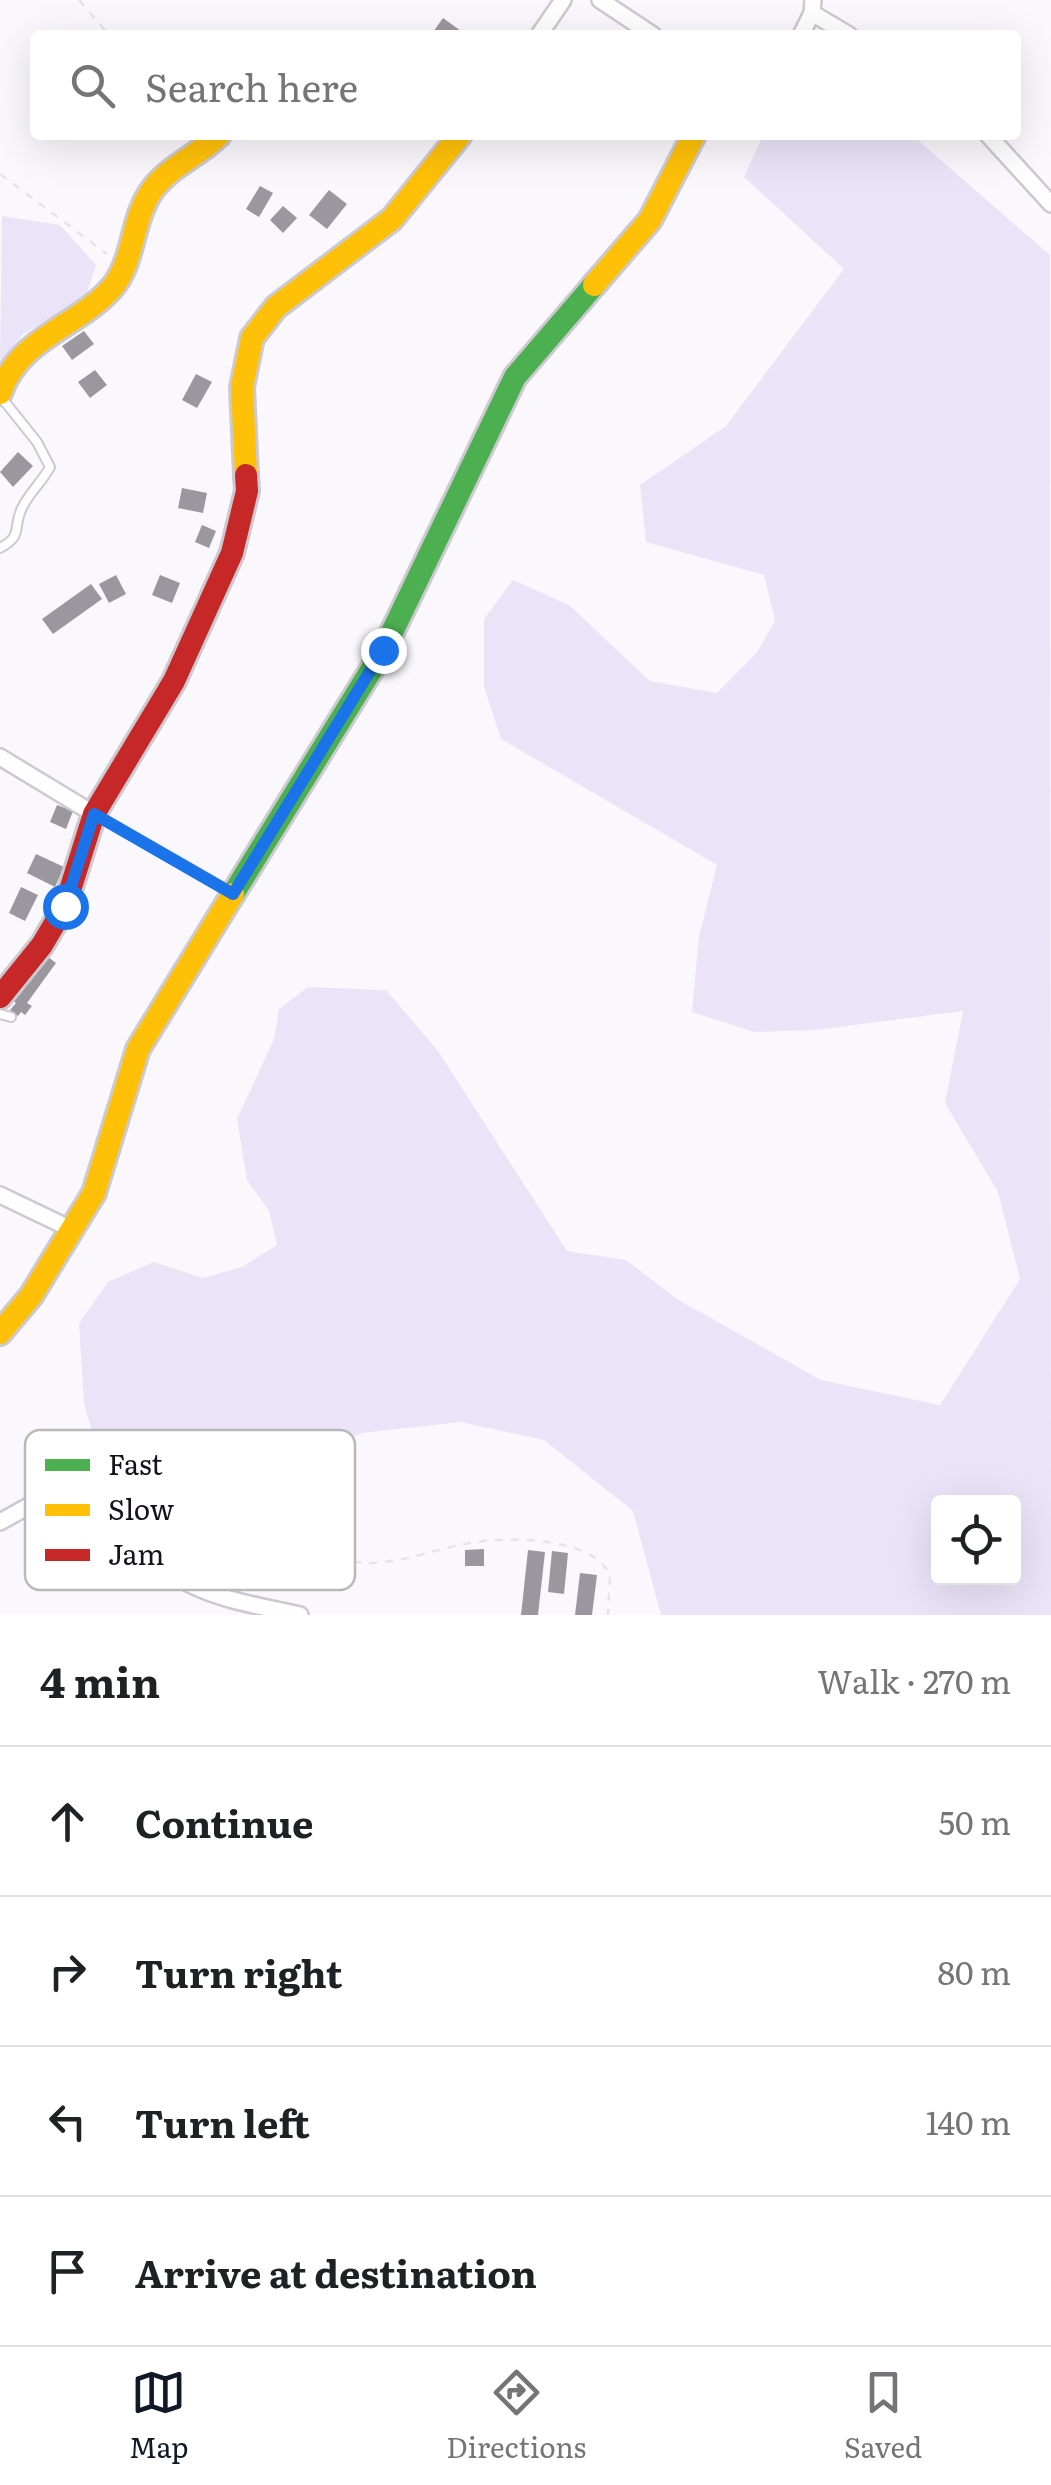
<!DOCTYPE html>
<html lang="en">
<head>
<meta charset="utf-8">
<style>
  :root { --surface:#fff; --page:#f2f2f2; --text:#202124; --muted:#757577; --line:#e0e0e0; --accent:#111827 }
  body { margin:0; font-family:Literata,serif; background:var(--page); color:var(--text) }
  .controls { position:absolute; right:30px; bottom:30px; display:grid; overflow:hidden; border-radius:10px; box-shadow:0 10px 40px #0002 }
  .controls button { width:90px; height:90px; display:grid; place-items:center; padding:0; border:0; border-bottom:2px solid var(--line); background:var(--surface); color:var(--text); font:50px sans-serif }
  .stop { position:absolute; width:30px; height:30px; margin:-22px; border:8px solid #1a73e8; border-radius:50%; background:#fff }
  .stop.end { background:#1a73e8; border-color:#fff; box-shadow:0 2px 10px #0008 }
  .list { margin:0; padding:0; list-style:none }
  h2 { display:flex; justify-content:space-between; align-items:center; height:130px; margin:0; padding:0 40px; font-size:42px }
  h2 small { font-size:32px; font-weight:400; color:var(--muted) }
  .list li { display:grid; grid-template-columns:65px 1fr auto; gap:30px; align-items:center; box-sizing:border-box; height:150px; padding:0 40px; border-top:2px solid var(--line) }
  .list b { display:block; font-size:38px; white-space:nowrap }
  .list em { font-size:32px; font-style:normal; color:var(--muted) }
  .icon { flex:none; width:55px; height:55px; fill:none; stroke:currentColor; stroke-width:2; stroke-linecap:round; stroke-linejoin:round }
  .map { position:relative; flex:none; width:1051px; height:1615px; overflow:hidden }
  .search { position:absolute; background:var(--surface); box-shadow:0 10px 40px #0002; left:30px; right:30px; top:30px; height:110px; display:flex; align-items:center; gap:25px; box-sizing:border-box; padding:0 35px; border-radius:10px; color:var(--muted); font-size:38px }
  .sheet { height:730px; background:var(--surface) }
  nav { display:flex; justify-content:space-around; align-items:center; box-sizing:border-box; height:140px; border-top:2px solid var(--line); background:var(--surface); font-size:28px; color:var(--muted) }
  nav a { display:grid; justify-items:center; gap:5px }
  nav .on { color:var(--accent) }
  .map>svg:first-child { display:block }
  .green { fill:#ebe4f9; fill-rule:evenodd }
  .building { fill:#9a979f }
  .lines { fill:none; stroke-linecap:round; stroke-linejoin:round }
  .lane-casing { stroke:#cccad0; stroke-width:12 }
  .street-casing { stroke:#cccad0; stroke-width:20 }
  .fast-casing { stroke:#cccad0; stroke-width:28 }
  .slow-casing { stroke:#cccad0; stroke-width:28 }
  .jam-casing { stroke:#cccad0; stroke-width:28 }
  .path { stroke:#e5e4e6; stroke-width:2.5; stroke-dasharray:8 8; stroke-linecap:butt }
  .lane { stroke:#fefeff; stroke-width:8 }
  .street { stroke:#fefeff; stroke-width:15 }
  .fast { stroke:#4caf50; stroke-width:22 }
  .slow { stroke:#ffc107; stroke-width:22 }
  .jam { stroke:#c62828; stroke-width:22 }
  .route { stroke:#1a73e8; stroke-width:12 }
  .key { fill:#fff; stroke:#b9b8bb; stroke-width:2.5 }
  .key-label { font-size:28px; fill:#15121b }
</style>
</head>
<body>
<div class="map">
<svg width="1051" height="1615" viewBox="0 0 1051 1615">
  <rect width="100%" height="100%" fill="#faf8fc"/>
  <g class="green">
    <path d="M763,135h149l138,120 1,1360h-390l-28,-104 -89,-71 -84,-18 -98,11 -96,46 -114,25 -51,-41 -17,-60 -5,-80 29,-41 46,-20 49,16 39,-11 35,-22 -8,-34 -22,-31 -10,-61 37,-80 5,-30 29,-22 78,3 52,61 129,200 59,9 51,39 144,81 119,25 80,-126 -22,-87 -53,-89 18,-92 -147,19 -62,2 -62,-20 7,-76 18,-71 -216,-126 -17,-52v-68l29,-39 56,25 81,76 67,12 41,-42 17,-30 -11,-46 -118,-33 -6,-57 86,-59 118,-157 -100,-92zM938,1502h76v76h-76z"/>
    <polygon points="2,216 60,225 96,265 86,296 22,335 0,364"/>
  </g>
  <g class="building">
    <polygon points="443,18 461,31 458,35 431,35"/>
    <polygon points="260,186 273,193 259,217 246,209"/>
    <polygon points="329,190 347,204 327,229 309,215"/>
    <polygon points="283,206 297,218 283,233 270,220"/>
    <polygon points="84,331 94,344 72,360 62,346"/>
    <polygon points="95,370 107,385 90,398 78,382"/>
    <polygon points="196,374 212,382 197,408 182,400"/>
    <polygon points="18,452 33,466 13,487 0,472"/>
    <polygon points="182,488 207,493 203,513 178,508"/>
    <polygon points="202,525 216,531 209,548 195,542"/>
    <polygon points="116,575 126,594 109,603 99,584"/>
    <polygon points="160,575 180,583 172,603 152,595"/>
    <polygon points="91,584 102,599 53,634 42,619"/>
    <polygon points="57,805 73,811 66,829 50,822"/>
    <polygon points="36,854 64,867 55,887 27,873"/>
    <polygon points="21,887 38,895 25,921 9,913"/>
    <polygon points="48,957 56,963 27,1003 32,1006 25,1015 21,1012 18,1016 10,1010 16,1003 12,1000 40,961 43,964"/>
    <polygon points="484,1549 484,1566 465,1566 465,1550"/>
    <polygon points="528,1550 545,1552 538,1615 521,1615"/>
    <polygon points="552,1551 568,1553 564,1594 548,1592"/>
    <polygon points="580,1573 597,1575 592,1615 575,1615"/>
  </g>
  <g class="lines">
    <g class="lane-casing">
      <g id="lane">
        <path d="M0,548c24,-13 12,-20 22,-40 7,-15 20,-26 28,-41l-13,-25 -36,-45"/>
        <polyline points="98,816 229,891"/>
        <polyline points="0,1014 11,1017"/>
      </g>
    </g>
    <g class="street-casing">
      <g id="street">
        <polyline points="600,0 653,35"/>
        <polyline points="812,13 849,35"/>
        <polyline points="539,35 563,0"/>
        <polyline points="801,35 812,13 813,0"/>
        <polyline points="988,135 1051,204"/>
        <polyline points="0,757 94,814"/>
        <polyline points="0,1195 73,1230"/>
        <path d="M34,1503c65,6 105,59 162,84 32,15 70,20 104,28"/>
        <polyline points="0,1522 34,1503 51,1488"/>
      </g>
    </g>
    <g class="fast-casing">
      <polyline id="fast" points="233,894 383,651 515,377 594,285"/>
    </g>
    <g class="slow-casing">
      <g id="slow">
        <polyline points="594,285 650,220 694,135"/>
        <path d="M0,393c19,-55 75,-65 111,-104 23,-26 20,-65 38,-94 16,-27 48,-38 70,-60"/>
        <polyline points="246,475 242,387 252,338 276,307 392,219 460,135"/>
        <polyline points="0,1333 31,1296 94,1193 138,1049 233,894"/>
      </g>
    </g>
    <g class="jam-casing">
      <polyline id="jam" points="0,997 42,945 65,906 94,814 174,681 232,553 247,491 246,475"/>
    </g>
    <g class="path">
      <polyline points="79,0 109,35"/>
      <polyline points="0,174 107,254"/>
      <path d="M215,1578c22,-5 42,-21 64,-25 29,-4 62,10 91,10 39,-1 75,-18 113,-22 35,-4 111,-2 127,34l-2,40"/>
    </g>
    <use href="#lane" class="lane"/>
    <use href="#street" class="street"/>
    <use href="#fast" class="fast"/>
    <use href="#slow" class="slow"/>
    <use href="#jam" class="jam"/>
  </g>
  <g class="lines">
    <polyline class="route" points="65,906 94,814 233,894 383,650"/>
  </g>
  <rect x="25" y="1430" width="330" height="160" rx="15" class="key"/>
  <rect x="45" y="1459" width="45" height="12" fill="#4caf50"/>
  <rect x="45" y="1504" width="45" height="12" fill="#ffc107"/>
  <rect x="45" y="1549" width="45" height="12" fill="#c62828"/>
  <g class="key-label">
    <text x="108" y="1475">Fast</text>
    <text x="108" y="1520">Slow</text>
    <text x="108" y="1565">Jam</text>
  </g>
</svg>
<div class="controls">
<button><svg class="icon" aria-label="locate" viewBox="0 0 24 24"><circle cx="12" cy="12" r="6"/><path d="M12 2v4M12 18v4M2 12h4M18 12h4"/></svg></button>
</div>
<div class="stop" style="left:65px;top:906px"></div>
<div class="stop end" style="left:383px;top:650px"></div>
<div class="search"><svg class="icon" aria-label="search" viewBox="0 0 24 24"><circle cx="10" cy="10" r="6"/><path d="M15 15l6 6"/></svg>Search here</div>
</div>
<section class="sheet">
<h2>4 min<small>Walk · 270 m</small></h2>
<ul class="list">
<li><svg class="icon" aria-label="ahead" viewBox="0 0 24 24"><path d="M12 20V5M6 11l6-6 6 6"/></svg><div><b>Continue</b></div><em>50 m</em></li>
<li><svg class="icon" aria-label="right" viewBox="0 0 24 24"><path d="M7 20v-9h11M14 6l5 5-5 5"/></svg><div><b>Turn right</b></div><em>80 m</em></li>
<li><svg class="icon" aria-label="left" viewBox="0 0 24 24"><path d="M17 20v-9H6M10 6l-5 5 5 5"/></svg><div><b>Turn left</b></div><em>140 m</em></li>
<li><svg class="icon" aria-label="arrive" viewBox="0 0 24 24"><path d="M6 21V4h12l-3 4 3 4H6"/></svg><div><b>Arrive at destination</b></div></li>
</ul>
</section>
<nav>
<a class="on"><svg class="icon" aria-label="map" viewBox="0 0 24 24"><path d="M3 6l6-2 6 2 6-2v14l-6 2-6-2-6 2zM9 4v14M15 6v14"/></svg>Map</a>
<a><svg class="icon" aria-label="directions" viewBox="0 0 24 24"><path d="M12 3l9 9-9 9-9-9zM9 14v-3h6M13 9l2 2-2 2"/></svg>Directions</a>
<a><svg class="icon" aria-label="saved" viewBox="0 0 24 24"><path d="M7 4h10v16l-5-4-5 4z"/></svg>Saved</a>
</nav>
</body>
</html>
